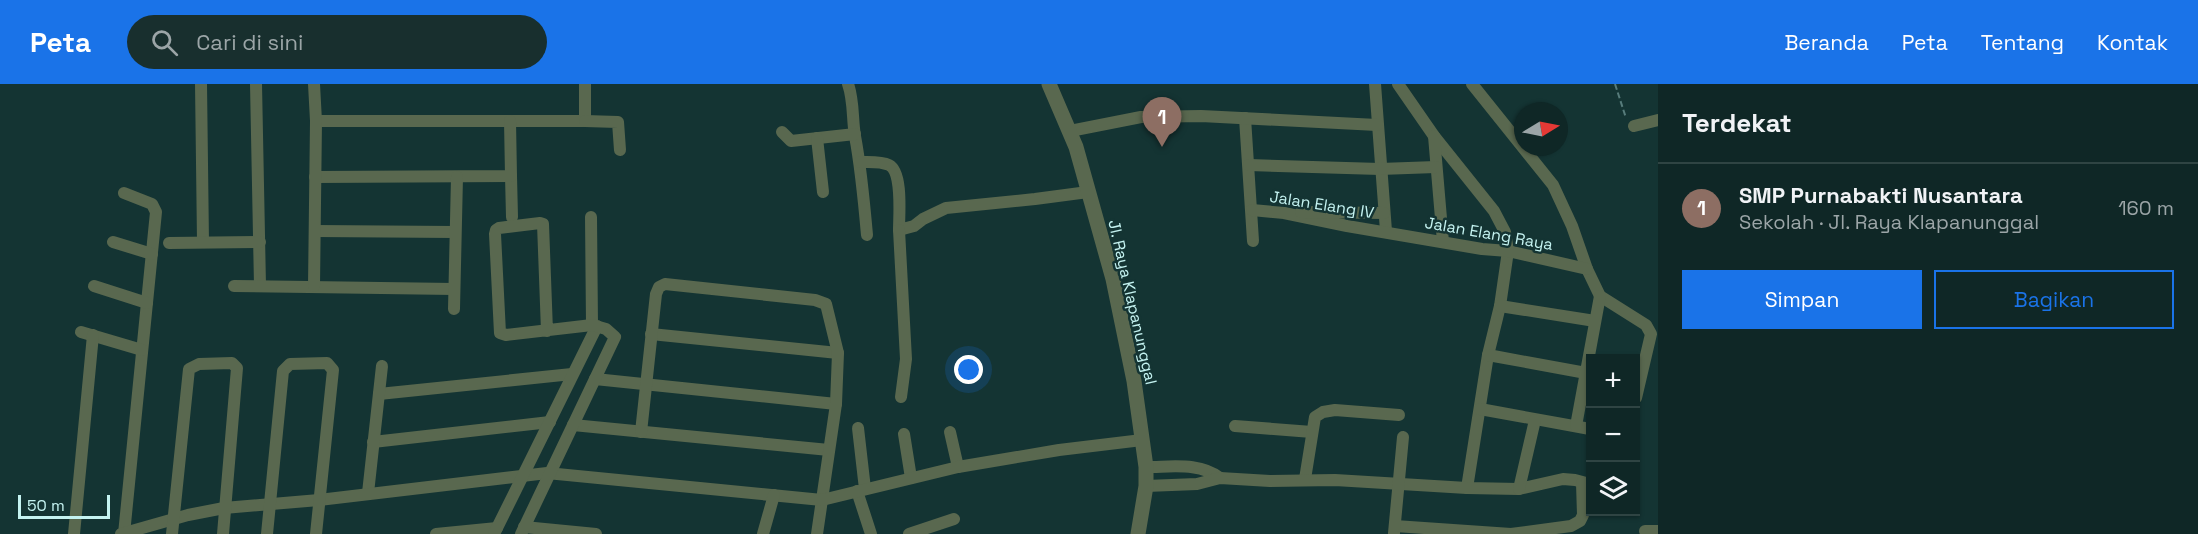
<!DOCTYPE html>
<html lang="id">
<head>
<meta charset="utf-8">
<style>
  :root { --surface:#0f2726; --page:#182f2e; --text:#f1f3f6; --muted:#9ba5a7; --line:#2f4443; --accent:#1a73e8 }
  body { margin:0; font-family:"Space Grotesk",sans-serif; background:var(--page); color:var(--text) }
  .controls { position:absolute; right:18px; bottom:18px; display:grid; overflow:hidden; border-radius:0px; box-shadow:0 2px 4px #0004 }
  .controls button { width:54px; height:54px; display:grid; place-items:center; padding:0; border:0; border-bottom:2px solid var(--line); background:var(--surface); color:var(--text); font:30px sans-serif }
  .compass { position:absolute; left:1514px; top:18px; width:54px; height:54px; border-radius:50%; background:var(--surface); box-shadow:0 2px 4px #0004; rotate:80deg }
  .scale { position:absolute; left:18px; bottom:15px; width:92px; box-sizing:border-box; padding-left:6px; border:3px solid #c5f3f1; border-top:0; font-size:16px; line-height:21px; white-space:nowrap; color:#c5f3f1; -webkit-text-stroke:4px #143433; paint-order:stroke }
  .you { position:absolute; left:969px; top:286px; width:21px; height:21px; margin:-15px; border:4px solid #fff; border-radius:50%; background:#1a73e8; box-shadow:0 0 0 9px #1a73e833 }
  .badge { display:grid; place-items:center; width:39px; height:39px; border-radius:50%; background:var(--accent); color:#fff; font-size:20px; font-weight:700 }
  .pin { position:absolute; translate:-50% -50px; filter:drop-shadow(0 2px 3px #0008) }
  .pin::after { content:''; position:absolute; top:32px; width:21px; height:18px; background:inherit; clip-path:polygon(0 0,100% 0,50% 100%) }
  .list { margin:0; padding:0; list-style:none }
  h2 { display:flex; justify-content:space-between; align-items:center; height:78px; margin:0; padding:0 24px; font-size:26px }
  h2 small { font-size:20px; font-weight:400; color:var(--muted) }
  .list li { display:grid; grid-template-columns:39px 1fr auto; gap:18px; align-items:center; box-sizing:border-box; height:90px; padding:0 24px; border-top:2px solid var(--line) }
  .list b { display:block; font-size:22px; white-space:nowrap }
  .list p { margin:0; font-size:20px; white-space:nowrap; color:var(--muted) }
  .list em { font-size:20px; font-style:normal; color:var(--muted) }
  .actions { display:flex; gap:12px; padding:18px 24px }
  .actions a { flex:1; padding:14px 0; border:2px solid var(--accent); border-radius:0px; text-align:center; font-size:21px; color:var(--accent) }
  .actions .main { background:var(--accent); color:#fff }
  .icon { flex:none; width:33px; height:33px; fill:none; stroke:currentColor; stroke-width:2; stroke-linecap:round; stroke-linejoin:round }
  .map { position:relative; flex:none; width:1658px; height:450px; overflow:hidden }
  header { display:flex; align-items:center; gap:36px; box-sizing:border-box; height:84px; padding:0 30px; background:var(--accent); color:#fff }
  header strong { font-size:28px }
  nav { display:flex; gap:33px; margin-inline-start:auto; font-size:21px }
  .search { width:420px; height:54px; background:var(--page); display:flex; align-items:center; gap:15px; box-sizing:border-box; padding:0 21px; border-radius:33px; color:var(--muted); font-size:22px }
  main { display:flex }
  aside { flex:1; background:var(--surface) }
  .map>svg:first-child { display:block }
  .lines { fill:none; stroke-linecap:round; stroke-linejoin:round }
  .path { stroke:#577c7b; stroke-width:2; stroke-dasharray:6 3; stroke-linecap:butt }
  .minor { stroke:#59684f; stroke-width:12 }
  .tertiary { stroke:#59684f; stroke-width:15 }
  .labels { text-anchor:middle; stroke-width:5; stroke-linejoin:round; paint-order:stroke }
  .street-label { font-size:16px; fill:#c5f3f1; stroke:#143433 }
</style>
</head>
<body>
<header>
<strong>Peta</strong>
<div class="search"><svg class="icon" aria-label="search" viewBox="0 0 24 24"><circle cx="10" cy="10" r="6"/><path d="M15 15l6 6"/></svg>Cari di sini</div>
<nav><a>Beranda</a><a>Peta</a><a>Tentang</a><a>Kontak</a></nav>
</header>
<main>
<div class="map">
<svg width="1658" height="450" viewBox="0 0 1658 450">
  <rect width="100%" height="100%" fill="#143433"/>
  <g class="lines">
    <polyline class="path" points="1615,0 1626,34"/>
    <g class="minor">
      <polyline points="201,0 203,158"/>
      <polyline points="256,0 260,202"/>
      <path d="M848,0c6,17 4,34 7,52 6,32 9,65 12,99"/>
      <polyline points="1375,0 1386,147"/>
      <polyline points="1398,0 1434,52 1494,127 1505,148 1508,167 1500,222 1488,271 1467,404"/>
      <polyline points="1472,0 1553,101 1572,142 1587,185 1600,212 1646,241 1651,250 1636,314"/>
      <polyline points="1245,34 1253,157"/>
      <polyline points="316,37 585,37 585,0"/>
      <polyline points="585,37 618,38 620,66"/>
      <polyline points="1634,42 1658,36"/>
      <polyline points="1070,47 1141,33 1201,32 1377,41"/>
      <polyline points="782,48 791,57 855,50"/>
      <polyline points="1434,52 1443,158"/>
      <polyline points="817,54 823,108"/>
      <path d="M860,78c9,0 21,-1 29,3 14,7 10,50 10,65l15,-4 9,-7 23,-11 89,-9 53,-7"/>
      <polyline points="1249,81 1380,85 1436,83"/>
      <polyline points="511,92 512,133"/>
      <polyline points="315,93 511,92 510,37"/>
      <polyline points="124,109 152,120 156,128 124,450"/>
      <polyline points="1252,126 1284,129 1347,142 1482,165 1508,167 1587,185"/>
      <polyline points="1301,128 1384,129"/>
      <polyline points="591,133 592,241"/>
      <polyline points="899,146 906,275 901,313"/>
      <polyline points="315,147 455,148"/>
      <polyline points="113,158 152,170"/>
      <polyline points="169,159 260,158"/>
      <polyline points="94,202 147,219"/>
      <polyline points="234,202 454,205"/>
      <polyline points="314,202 316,37 314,0"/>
      <polyline points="1500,222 1595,237"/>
      <polyline points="454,225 457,93"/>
      <polyline points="81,248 142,266"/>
      <polyline points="651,250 838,269"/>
      <polyline points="1488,271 1586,289"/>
      <polyline points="595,295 836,320"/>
      <polyline points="379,310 572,290"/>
      <polyline points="1480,325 1590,345"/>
      <polyline points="573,341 829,366"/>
      <polyline points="1235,342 1312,348"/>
      <polyline points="1576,342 1600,212"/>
      <polyline points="858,344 865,405"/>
      <polyline points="641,348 656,210 659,203 665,200 815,216 826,220 838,269 836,320 817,450"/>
      <polyline points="950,348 958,383"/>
      <polyline points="904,350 911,394"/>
      <polyline points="373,358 550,338"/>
      <path d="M1146,383c26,0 54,-5 74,11"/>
      <polyline points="1305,395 1315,333 1323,328 1335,326 1399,331"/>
      <polyline points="1146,402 1197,400 1220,394 1270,397 1335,396 1467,404 1519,405 1563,395 1575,396 1590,400"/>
      <polyline points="1519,405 1535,336"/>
      <polyline points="857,407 871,450"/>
      <polyline points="368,409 382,282"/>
      <polyline points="1395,442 1511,450 1571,442 1580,437 1583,431 1582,399"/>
      <polyline points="524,443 596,450"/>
      <polyline points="1645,447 1658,447"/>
      <polyline points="1394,449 1403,353"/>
      <polyline points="74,450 93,251"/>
      <polyline points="121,450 188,431 224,424 319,416 547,389 822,416 958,383 1059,366 1142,356"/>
      <polyline points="172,450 189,285 199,280 232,279 237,284 223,450"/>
      <polyline points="267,450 283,287 290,280 327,279 333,286 316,450"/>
      <polyline points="436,450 497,444"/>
      <polyline points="494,450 597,242"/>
      <polyline points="521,450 615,253 606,245 592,241 506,251 500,249 495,150 496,146 499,144 540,139 543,140 547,247"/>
      <polyline points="763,450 774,411"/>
      <polyline points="909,450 954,435"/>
    </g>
    <polyline class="tertiary" points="1049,0 1076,63 1113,195 1134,297 1146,383 1146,402 1138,450"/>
  </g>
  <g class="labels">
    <g class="street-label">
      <text transform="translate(1322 120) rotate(9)" y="6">Jalan Elang IV</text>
      <text transform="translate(1489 149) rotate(10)" y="6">Jalan Elang Raya</text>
      <text transform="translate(1133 218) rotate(77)" y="6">Jl. Raya Klapanunggal</text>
    </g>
  </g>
</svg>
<div class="controls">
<button>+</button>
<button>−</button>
<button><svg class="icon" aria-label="layers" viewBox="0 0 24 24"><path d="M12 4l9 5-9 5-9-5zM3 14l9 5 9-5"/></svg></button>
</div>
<svg class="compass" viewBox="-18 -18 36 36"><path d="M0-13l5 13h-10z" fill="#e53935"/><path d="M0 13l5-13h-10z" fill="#9ba5a7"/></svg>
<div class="scale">50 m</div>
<div class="you"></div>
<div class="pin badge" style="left:1162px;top:63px;background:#8d6e63">1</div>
</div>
<aside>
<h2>Terdekat<small></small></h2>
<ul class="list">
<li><span class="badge" style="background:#8d6e63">1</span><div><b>SMP Purnabakti Nusantara</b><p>Sekolah · Jl. Raya Klapanunggal</p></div><em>160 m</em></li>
</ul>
<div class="actions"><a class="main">Simpan</a><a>Bagikan</a></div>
</aside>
</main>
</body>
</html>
